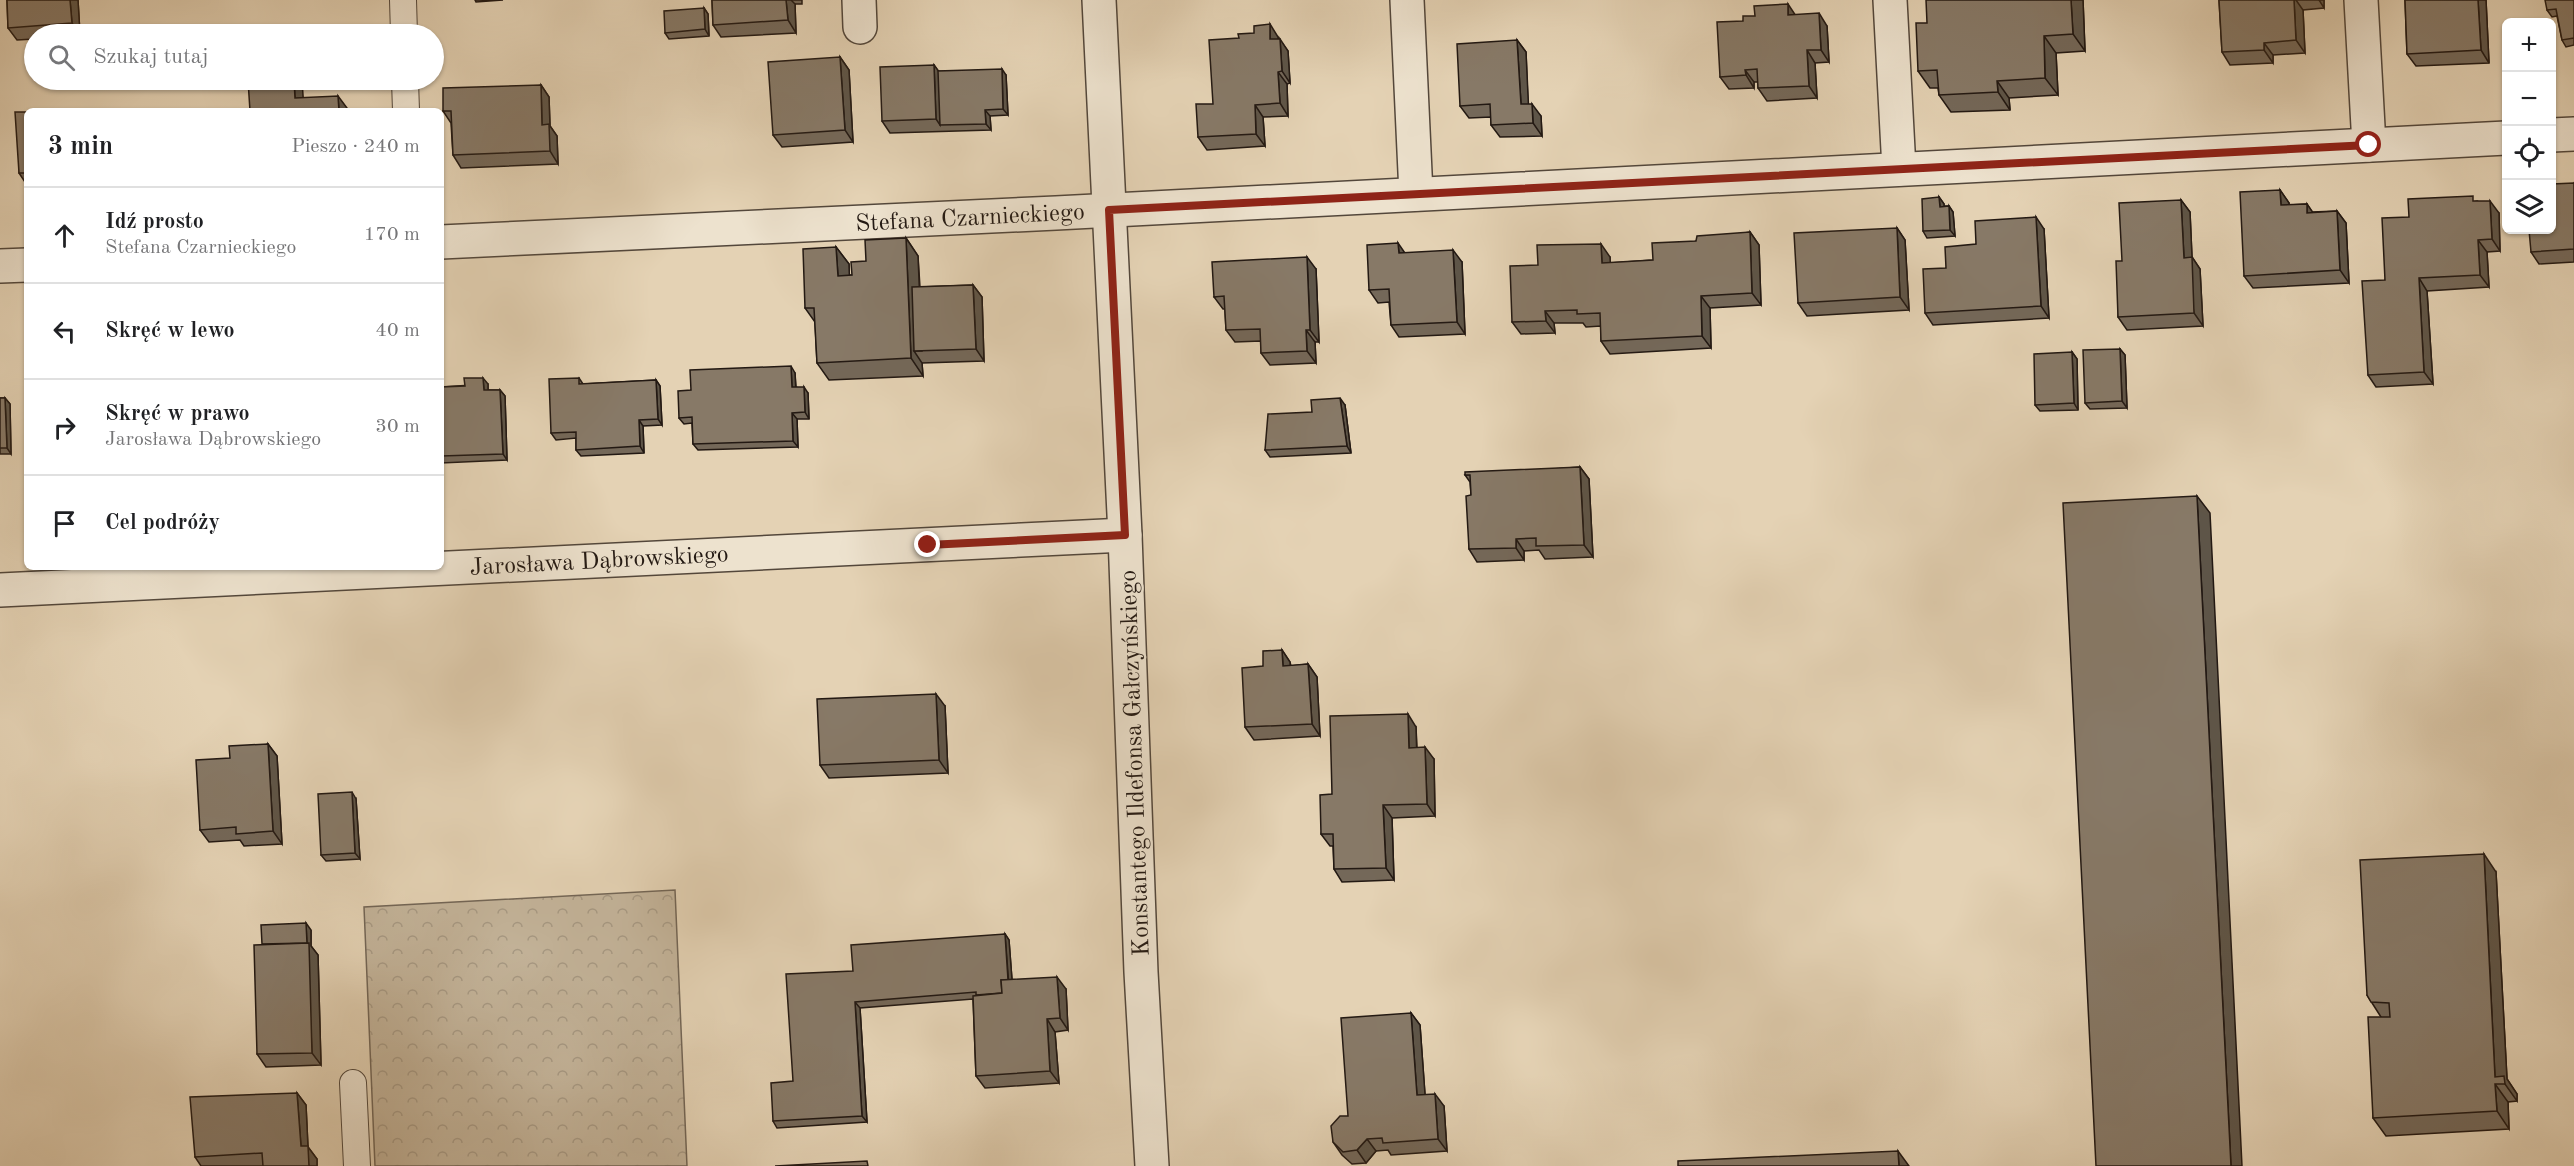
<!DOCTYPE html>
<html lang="pl">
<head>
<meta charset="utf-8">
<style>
  :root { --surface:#fff; --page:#f2f2f2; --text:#202124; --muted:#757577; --line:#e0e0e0 }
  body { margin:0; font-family:"Old Standard TT",serif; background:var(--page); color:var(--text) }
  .controls { position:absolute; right:18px; top:18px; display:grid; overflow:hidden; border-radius:9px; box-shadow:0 2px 4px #0004 }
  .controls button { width:54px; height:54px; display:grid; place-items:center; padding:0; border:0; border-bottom:2px solid var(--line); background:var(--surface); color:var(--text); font:30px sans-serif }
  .stop { position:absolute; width:18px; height:18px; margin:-14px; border:4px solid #8f2418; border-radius:50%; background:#fff }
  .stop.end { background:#8f2418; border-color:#fff; box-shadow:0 2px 6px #0008 }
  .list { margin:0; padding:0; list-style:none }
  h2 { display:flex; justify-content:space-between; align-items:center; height:78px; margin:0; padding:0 24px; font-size:26px }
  h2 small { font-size:20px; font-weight:400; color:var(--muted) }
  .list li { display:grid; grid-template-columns:39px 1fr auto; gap:18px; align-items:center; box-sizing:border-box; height:96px; padding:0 24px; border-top:2px solid var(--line) }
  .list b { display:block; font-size:22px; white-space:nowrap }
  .list p { margin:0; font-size:20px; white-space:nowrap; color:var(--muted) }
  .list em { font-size:20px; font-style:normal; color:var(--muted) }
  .icon { flex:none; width:33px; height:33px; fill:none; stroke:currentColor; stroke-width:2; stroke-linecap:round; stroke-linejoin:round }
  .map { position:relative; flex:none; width:2574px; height:1166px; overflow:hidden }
  .search { position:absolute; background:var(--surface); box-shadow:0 2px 4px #0004; left:24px; top:24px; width:420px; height:66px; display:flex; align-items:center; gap:15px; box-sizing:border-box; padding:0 21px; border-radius:33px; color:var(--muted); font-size:22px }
  .panel { position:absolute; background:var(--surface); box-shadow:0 2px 4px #0004; left:24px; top:108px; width:420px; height:462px; border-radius:9px }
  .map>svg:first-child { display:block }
  .forest { fill:url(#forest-crowns); stroke:#736656; stroke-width:1.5 }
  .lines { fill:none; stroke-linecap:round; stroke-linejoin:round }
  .service-casing { stroke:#53473b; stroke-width:28 }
  .minor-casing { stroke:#53473b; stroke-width:36 }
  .tertiary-casing { stroke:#53473b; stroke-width:36 }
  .service { stroke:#ede2ce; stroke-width:26 }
  .minor { stroke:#ede2ce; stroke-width:33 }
  .tertiary { stroke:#ede2ce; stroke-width:33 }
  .wall { fill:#746859; stroke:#231913; stroke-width:1.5 }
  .shaded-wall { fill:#5e5548; stroke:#231913; stroke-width:1.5 }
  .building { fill:#877967; stroke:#231913; stroke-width:1.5 }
  .route { stroke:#8f2418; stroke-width:8 }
  .labels { text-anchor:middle; stroke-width:4.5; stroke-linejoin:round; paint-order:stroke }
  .street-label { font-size:24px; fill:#231913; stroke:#ede2ce }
</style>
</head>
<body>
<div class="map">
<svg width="2574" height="1166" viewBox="0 0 2574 1166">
  <defs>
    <pattern id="forest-crowns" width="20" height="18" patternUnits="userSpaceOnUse" patternTransform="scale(1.5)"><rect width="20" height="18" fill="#c3b399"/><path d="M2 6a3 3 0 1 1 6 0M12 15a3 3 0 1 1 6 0" fill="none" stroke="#a79983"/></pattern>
  </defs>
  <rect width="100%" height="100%" fill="#e4d2b4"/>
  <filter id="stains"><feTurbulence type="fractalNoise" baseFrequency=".00333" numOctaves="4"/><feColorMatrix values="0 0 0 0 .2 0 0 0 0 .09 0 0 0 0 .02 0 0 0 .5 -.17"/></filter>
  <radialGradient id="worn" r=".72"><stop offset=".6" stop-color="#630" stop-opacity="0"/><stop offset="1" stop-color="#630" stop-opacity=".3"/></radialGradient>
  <polygon class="forest" points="675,890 687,1166 375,1166 364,907"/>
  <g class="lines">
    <g class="service-casing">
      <g id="service">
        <polyline points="403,0 404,34"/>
        <polyline points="405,80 406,111"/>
        <polyline points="353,1083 357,1166"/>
      </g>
    </g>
    <g class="minor-casing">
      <g id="minor">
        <polyline points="859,0 860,27"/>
        <polyline points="1407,0 1416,194"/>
        <polyline points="1890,0 1899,169"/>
        <polyline points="2361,0 2369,145"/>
        <polyline points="2552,135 2574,134"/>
        <polyline points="441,242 1056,213 2506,138"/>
        <polyline points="0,266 27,265"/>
        <polyline points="0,590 1125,535"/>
      </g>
    </g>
    <g class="tertiary-casing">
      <polyline id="tertiary" points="1099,0 1125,535 1141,972 1152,1166"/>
    </g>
    <use href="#service" class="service"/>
    <use href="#minor" class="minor"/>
    <use href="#tertiary" class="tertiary"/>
  </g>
  <g class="wall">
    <polygon points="7,0 78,0 80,34 34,34 34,39 17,40 8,28"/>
    <polygon points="475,0 503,0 476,2"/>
    <polygon points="712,0 802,0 802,4 795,4 796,33 721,37 713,25"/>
    <polygon points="2083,0 2085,51 2056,53 2058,95 2009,98 2010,110 1951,112 1939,95 1938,88 1930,88 1918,71"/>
    <polygon points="2219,0 2324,0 2324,8 2303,10 2305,53 2273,55 2273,63 2230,65 2222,52"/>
    <polygon points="2405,0 2486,0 2489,63 2416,66 2407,54"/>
    <polygon points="2574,0 2574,45 2566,47 2562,40 2557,16 2552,17 2547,10"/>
    <polygon points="704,8 708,14 709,36 669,39 665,33"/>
    <polygon points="1795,15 1827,26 1829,62 1815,63 1817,98 1767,101 1758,88 1758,82 1754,82 1754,88 1729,89 1720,77 1743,21"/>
    <polygon points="1278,37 1279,39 1288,51 1290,83 1287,84 1288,116 1263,117 1265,146 1207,150 1198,137"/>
    <polygon points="1517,40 1526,52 1528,104 1541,116 1542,136 1500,137 1491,125 1491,117 1469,118 1460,106"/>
    <polygon points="840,57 849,70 853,142 782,147 773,135"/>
    <polygon points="934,65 938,71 1006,75 1008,115 990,116 991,130 890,133 882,121"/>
    <polygon points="541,85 549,97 550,126 557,136 558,164 461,168 453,155 451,123 443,111"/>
    <polygon points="27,112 27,185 19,173"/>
    <polygon points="2574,183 2574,262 2539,264 2531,252"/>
    <polygon points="2280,190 2289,203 2289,205 2307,204 2312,212 2337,211 2346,223 2349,283 2253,288 2244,276"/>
    <polygon points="1939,197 1944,204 1944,206 1949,206 1953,212 1955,236 1927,238 1923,231"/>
    <polygon points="2181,200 2190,212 2192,257 2200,269 2203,326 2127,330 2118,317 2122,261"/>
    <polygon points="2477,201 2499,213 2500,251 2487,252 2489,287 2427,291 2433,384 2376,387 2368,375 2385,280 2409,217"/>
    <polygon points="1897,228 1905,240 1909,310 1807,316 1798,303"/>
    <polygon points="2044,229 2049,318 1933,325 1925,313 1946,268 1976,244"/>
    <polygon points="1750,232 1759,245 1761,305 1710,308 1711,348 1610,354 1601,341 1601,326 1586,327 1583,323 1554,323 1555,333 1521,334 1512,322 1538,265 1610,257 1610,263 1653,260 1696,241"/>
    <polygon points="906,238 918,256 920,287 973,285 982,297 984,361 922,363 923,376 829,380 817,363 815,322 805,308 836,247 849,264 849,275 852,275 866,261"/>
    <polygon points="1462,262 1465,334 1399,337 1391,325 1389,302 1378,303 1369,290"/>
    <polygon points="1316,269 1319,342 1315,342 1316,363 1270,365 1261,353 1261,341 1235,342 1226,330 1225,309 1223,309 1214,297"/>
    <polygon points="2120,349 2125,355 2127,408 2090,409 2085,403"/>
    <polygon points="2072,352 2077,359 2078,410 2040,411 2035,405"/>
    <polygon points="795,373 796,387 808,393 809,419 797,419 798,447 698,450 693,444 692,423 684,424 679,418 691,390"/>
    <polygon points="579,378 583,384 656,380 660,386 662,425 643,426 644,453 581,456 576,450 576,438 556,440 551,433"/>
    <polygon points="488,384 488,390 500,390 505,396 507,460 441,463 441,387"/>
    <polygon points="0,398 5,398 10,404 11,454 0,454"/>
    <polygon points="1345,405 1351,453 1270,457 1265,450 1312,412"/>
    <polygon points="1580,467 1589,479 1593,557 1545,559 1539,550 1524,551 1524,560 1477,562 1469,549 1471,495 1470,482 1465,475"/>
    <polygon points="1282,650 1290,662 1291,666 1308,664 1317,677 1320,736 1254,740 1245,727 1263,666"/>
    <polygon points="945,706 948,773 829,778 820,765"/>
    <polygon points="1416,727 1417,748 1434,759 1435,816 1392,818 1394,880 1342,882 1334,869 1333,846 1330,846 1321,834 1332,794"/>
    <polygon points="268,744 277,756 282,844 244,846 240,840 209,842 200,830 230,758"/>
    <polygon points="356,799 360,859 326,861 321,855"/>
    <polygon points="2496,872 2507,1079 2517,1094 2517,1101 2508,1102 2509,1129 2386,1136 2373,1118 2381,1017 2367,995"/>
    <polygon points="311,930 311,946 318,955 321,1065 266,1067 257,1054"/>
    <polygon points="1005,934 1009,940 1012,980 1066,989 1068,1030 1055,1032 1059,1083 985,1088 976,1076 973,999 860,1008 867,1122 777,1128 773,1121 793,1081 853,971"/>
    <polygon points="1411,1013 1420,1025 1425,1095 1444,1106 1447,1151 1391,1155 1388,1150 1376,1151 1366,1163 1352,1164 1342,1155 1333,1142"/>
    <polygon points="297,1093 306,1105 308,1147 317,1159 317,1166 201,1166 195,1157"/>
  </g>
  <g class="shaded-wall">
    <polygon points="70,0 78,0 80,34 72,23"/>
    <polygon points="786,0 791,0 795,4 796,33 788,20"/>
    <polygon points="2071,0 2083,0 2085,51 2073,34"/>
    <polygon points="2294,0 2296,0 2303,10 2305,53 2296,40"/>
    <polygon points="2319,0 2324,0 2324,8"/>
    <polygon points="2478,0 2486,0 2489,63 2481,50"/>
    <polygon points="1788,4 1796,16 1788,15"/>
    <polygon points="704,8 708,14 709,36 705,29"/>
    <polygon points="1819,13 1827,26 1829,62 1821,50"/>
    <polygon points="1270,24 1278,37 1279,52 1270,39"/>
    <polygon points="2044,36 2056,53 2058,95 2045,78"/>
    <polygon points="1280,39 1288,51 1290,83 1282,71"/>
    <polygon points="1517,40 1526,52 1529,116 1521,104"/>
    <polygon points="2264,43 2273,55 2273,63 2264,50"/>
    <polygon points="1807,50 1815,63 1817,98 1809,86"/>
    <polygon points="840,57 849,70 853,142 845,130"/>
    <polygon points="934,65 943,77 940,125 936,119"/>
    <polygon points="1002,69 1006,75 1008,115 1003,109"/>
    <polygon points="1745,70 1754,82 1754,88 1746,75"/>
    <polygon points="1278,72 1287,84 1288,116 1280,103"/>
    <polygon points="294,80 302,80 304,110 295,98"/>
    <polygon points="1997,81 2009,98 2010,110 1998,92"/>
    <polygon points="541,85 549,97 550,126 557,136 558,164 550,151 542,125"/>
    <polygon points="338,96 347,108 347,111 339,111"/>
    <polygon points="1532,104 1541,116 1542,136 1533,123"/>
    <polygon points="1255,105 1263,117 1265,146 1256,134"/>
    <polygon points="985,110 990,116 991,130 986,124"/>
    <polygon points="2280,190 2289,203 2289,218 2281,205"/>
    <polygon points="1939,197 1944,204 1944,213 1940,207"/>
    <polygon points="2181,200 2190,212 2192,257 2200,269 2203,326 2194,313 2184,258"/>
    <polygon points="2490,201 2499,213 2500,251 2492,239"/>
    <polygon points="2307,204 2316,217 2307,213"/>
    <polygon points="1949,206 1953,212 1955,236 1950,230"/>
    <polygon points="2337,211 2346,223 2349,283 2340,270"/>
    <polygon points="2036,217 2044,229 2049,318 2041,306"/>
    <polygon points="1897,228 1905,240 1909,310 1900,297"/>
    <polygon points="1750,232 1759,245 1761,305 1752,293"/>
    <polygon points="906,238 918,256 922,351 914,351 922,363 923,376 911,358"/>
    <polygon points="2478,240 2487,252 2489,287 2480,275"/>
    <polygon points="1398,243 1407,256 1399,253"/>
    <polygon points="1601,244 1610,257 1611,276 1602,263"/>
    <polygon points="836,247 849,264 850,293 838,276"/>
    <polygon points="1453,250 1462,262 1465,334 1457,322"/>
    <polygon points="1307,257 1316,269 1319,342 1310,330"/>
    <polygon points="2419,278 2427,291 2433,384 2424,372"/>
    <polygon points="973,285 982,297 984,361 976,349"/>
    <polygon points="1701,296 1710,308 1711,348 1702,336"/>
    <polygon points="1545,311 1554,323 1555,333 1546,321"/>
    <polygon points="1306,330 1315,342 1316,363 1307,351"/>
    <polygon points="2120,349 2125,355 2127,408 2122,401"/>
    <polygon points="2072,352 2077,359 2078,410 2074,403"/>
    <polygon points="791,366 795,373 796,393 792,387"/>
    <polygon points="483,378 488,384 488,397 484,390"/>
    <polygon points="656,380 660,386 662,425 658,419"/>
    <polygon points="804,387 808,393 809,419 805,412"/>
    <polygon points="500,390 505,396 507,460 503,454"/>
    <polygon points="5,398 10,404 11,454 7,448"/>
    <polygon points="1340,398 1345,405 1351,453 1347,446"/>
    <polygon points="792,413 797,419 798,447 793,441"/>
    <polygon points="639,420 643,426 644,453 640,446"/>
    <polygon points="1580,467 1589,479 1593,557 1584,545"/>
    <polygon points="2197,496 2210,513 2242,1166 2231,1166"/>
    <polygon points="1516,539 1524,551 1524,560 1516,548"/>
    <polygon points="1282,650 1290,662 1291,678 1283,666"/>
    <polygon points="1308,664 1317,677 1320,736 1312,724"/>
    <polygon points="936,694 945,706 948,773 939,760"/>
    <polygon points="1408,714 1416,727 1417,761 1409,748"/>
    <polygon points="268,744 277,756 282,844 273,831"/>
    <polygon points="1425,747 1434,759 1435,816 1427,804"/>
    <polygon points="352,792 356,799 360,859 355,853"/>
    <polygon points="1383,805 1392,818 1394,880 1386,868"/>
    <polygon points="2484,854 2496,872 2507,1079 2517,1094 2517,1101 2505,1084 2495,1077"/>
    <polygon points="306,923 311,930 311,946 318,955 321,1065 312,1053 307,948"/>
    <polygon points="1005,934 1009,940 1013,993 1009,987"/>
    <polygon points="1057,977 1066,989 1068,1030 1060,1018"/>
    <polygon points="855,1002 860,1008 867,1122 862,1116"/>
    <polygon points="1411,1013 1420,1025 1426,1108 1417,1095"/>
    <polygon points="1047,1019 1055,1032 1059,1083 1050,1071"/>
    <polygon points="2495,1084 2508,1102 2509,1129 2497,1111"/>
    <polygon points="297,1093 306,1105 308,1147 317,1159 317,1166 309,1166 301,1146"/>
    <polygon points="1435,1094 1444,1106 1447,1151 1438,1139"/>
    <polygon points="1367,1139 1376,1151 1366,1163 1357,1150"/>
    <polygon points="1898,1151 1909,1166 1899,1166"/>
  </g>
  <g class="building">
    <polygon points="7,0 70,0 72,23 8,28"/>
    <polygon points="712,0 786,0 788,20 713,25"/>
    <polygon points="1926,0 2071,0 2073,34 2044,36 2045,78 1997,81 1998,92 1939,95 1937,70 1918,71 1916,23 1927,23"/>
    <polygon points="2219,0 2294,0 2296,40 2264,43 2264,50 2222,52"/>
    <polygon points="2405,0 2478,0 2481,50 2407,54"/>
    <polygon points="2545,0 2574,0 2574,38 2562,40 2556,9 2547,10"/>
    <polygon points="1788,4 1788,15 1819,13 1821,50 1807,50 1809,86 1758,88 1757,69 1745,70 1746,75 1720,77 1717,22 1743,21 1743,16 1755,16 1754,6"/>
    <polygon points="704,8 705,29 665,33 664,11"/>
    <polygon points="1270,24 1270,39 1280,39 1282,71 1278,72 1280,103 1255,105 1256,134 1198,137 1196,104 1213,104 1209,40 1239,38 1238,34 1254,33 1254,26"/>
    <polygon points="1517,40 1521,104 1532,104 1533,123 1491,125 1490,104 1460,106 1457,44"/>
    <polygon points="840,57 845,130 773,135 768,62"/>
    <polygon points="934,65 936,119 882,121 880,67"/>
    <polygon points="1002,69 1003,109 985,110 986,124 940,125 938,71"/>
    <polygon points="248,80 294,80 295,98 338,96 339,111 250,111"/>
    <polygon points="541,85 542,125 549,124 550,151 453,155 451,111 443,111 443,88"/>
    <polygon points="75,109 75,111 36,111"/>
    <polygon points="15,112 27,112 27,173 19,173"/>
    <polygon points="2574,183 2574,249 2531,252 2529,230 2552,230 2552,184"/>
    <polygon points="2280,190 2281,205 2307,204 2307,213 2337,211 2340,270 2244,276 2240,192"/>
    <polygon points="2473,196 2473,201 2490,201 2492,239 2478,240 2480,275 2419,278 2424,372 2368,375 2362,281 2385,280 2382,218 2409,217 2408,199"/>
    <polygon points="1939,197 1940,207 1949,206 1950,230 1923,231 1922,199"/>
    <polygon points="2181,200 2184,258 2192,257 2194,313 2118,317 2116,261 2122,261 2119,203"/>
    <polygon points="2036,217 2041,306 1925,313 1923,269 1946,268 1945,247 1976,244 1975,221"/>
    <polygon points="1897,228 1900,297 1798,303 1794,233"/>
    <polygon points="1750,232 1752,293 1701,296 1702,336 1601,341 1600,313 1577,314 1577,310 1545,311 1546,321 1512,322 1510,266 1538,265 1537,245 1601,244 1602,263 1653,260 1652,243 1696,241 1697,236"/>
    <polygon points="906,238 911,358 817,363 814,308 805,308 803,249 836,247 838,276 852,275 851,262 866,261 865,240"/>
    <polygon points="1398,243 1399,253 1453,250 1457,322 1391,325 1389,289 1369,290 1367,245"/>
    <polygon points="1307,257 1310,330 1306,330 1307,351 1261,353 1260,329 1226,330 1224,296 1214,297 1212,262"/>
    <polygon points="973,285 976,349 914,351 912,287"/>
    <polygon points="2120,349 2122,401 2085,403 2083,350"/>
    <polygon points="2072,352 2074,403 2035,405 2034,354"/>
    <polygon points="791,366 792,387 804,387 805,412 792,413 793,441 693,444 692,417 679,418 678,391 691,390 690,370"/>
    <polygon points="464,378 483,378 484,390 500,390 503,454 441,456 441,387 465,386"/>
    <polygon points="579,378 579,384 656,380 658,419 639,420 640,446 576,450 576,432 551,433 549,379"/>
    <polygon points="0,398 5,398 7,448 0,448"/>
    <polygon points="1340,398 1347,446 1265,450 1268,414 1312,412 1311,400"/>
    <polygon points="1580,467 1584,545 1536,546 1536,538 1516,539 1516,548 1469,549 1466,496 1471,495 1470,475 1465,475 1465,472"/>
    <polygon points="2197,496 2231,1166 2096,1166 2063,503"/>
    <polygon points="1282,650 1283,666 1308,664 1312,724 1245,727 1242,668 1263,666 1263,651"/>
    <polygon points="936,694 939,760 820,765 817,699"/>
    <polygon points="1408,714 1409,748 1425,747 1427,804 1383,805 1386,868 1334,869 1333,834 1321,834 1320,795 1332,794 1330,716"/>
    <polygon points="268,744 273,831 236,834 236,827 200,830 196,760 230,758 229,746"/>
    <polygon points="352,792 355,853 321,855 318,794"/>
    <polygon points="2484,854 2495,1077 2504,1076 2505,1084 2495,1084 2497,1111 2373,1118 2368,1017 2390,1017 2389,1003 2371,1002 2367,995 2360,860"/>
    <polygon points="306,923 307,943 262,944 261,925"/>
    <polygon points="1005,934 1008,980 1001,980 1002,993 976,995 976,992 855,1002 862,1116 773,1121 771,1083 793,1081 786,974 853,971 851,945"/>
    <polygon points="309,943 312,1053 257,1054 254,945"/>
    <polygon points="1057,977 1060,1018 1047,1019 1050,1071 976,1076 973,996 1002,993 1001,980"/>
    <polygon points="1411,1013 1417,1095 1435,1094 1438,1139 1383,1143 1382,1138 1367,1139 1357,1150 1343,1152 1333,1142 1331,1126 1340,1116 1348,1116 1341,1018"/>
    <polygon points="297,1093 301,1146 308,1146 309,1166 263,1166 262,1153 195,1157 190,1097"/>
    <polygon points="1898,1151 1899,1166 1678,1166 1678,1161"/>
    <polygon points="867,1161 868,1166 775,1166"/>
  </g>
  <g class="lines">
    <polyline class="route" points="928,545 1125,535 1109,210 2369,145"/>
  </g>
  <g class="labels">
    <g class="street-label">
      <text transform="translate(970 217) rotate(-3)" y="8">Stefana Czarnieckiego</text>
      <text transform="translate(599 560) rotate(-3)" y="8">Jarosława Dąbrowskiego</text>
      <text transform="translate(1134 763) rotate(-92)" y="8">Konstantego Ildefonsa Gałczyńskiego</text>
    </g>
  </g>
  <rect width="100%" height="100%" filter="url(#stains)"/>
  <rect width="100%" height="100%" fill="url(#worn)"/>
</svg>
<div class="controls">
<button>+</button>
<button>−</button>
<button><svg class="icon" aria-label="locate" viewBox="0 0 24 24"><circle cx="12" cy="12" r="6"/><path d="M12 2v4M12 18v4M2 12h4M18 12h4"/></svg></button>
<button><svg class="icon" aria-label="layers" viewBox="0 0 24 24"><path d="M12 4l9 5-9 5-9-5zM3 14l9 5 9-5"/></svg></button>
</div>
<div class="stop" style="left:2369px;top:145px"></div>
<div class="stop end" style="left:928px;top:545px"></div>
<div class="search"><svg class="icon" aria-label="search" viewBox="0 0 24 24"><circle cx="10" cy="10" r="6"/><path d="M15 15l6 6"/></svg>Szukaj tutaj</div>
<section class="panel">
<h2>3 min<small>Pieszo · 240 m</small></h2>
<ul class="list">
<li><svg class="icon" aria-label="ahead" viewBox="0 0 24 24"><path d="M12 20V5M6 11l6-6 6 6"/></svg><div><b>Idź prosto</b><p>Stefana Czarnieckiego</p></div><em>170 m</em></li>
<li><svg class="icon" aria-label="left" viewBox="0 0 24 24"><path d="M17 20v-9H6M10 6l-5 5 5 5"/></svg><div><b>Skręć w lewo</b></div><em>40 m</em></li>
<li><svg class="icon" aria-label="right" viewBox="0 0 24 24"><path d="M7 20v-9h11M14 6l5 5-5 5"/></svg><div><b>Skręć w prawo</b><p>Jarosława Dąbrowskiego</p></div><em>30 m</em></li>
<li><svg class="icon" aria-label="arrive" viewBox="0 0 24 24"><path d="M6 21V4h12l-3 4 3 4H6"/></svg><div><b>Cel podróży</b></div></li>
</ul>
</section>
</div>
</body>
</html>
